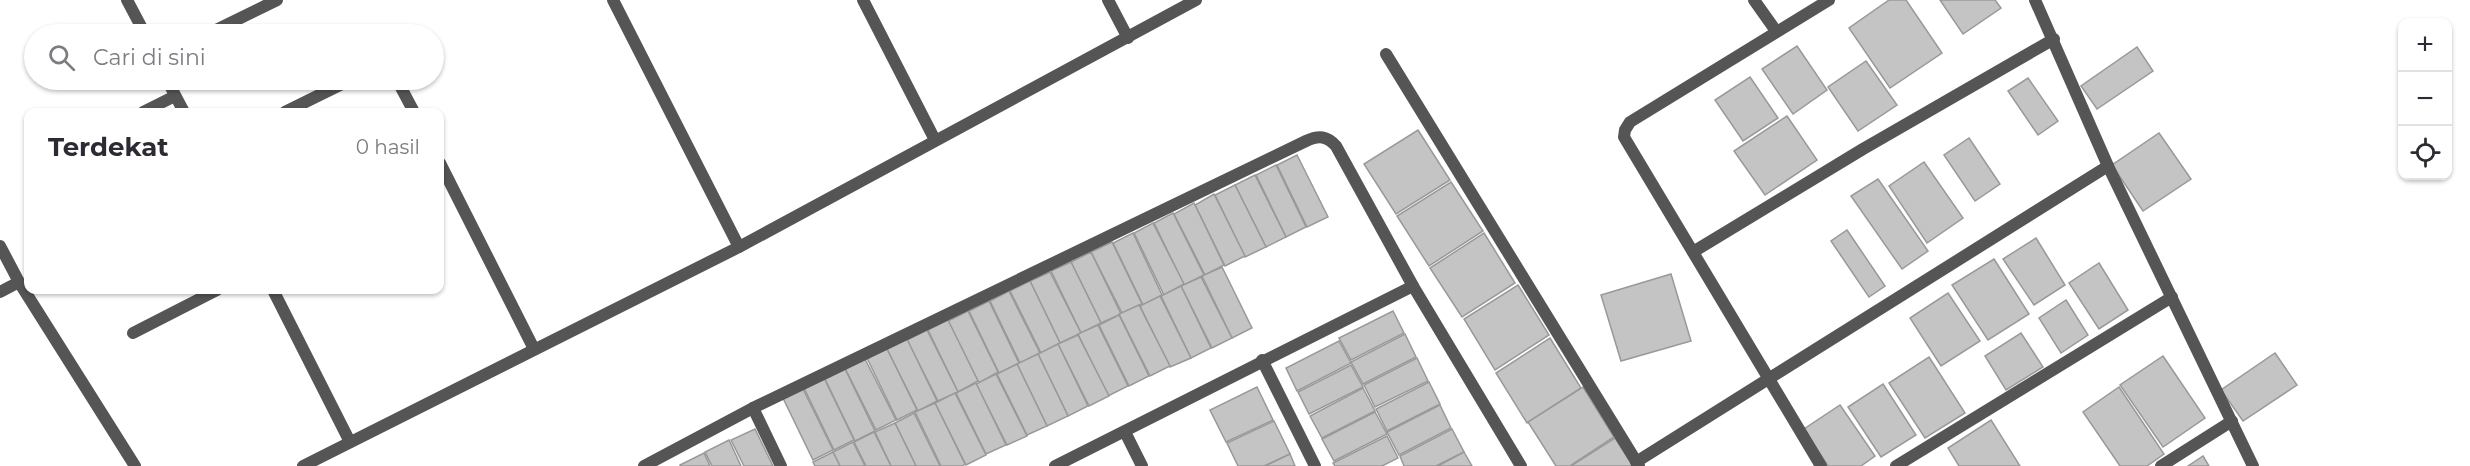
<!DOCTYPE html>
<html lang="id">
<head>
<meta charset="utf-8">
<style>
  :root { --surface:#fff; --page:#f7f7f7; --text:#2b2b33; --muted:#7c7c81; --line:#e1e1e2 }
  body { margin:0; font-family:Montserrat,sans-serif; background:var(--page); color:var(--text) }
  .controls { position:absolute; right:18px; top:18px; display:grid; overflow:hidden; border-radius:12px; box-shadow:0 2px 4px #0004 }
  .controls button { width:54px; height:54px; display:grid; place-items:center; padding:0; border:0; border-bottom:2px solid var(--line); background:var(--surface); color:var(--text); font:30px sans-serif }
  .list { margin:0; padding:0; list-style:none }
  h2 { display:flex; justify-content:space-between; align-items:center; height:78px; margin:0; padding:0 24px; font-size:26px }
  h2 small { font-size:20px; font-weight:400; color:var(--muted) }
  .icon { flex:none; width:33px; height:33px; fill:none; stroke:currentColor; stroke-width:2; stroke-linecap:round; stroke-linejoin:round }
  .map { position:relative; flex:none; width:2470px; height:466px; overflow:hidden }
  .search { position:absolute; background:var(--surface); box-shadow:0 2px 4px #0004; left:24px; top:24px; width:420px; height:66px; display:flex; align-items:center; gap:15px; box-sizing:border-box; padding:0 21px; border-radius:33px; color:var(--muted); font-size:22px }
  .panel { position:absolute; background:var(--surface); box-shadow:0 2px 4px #0004; left:24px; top:108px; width:420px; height:186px; border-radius:12px }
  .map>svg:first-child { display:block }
  .building { fill:#c4c4c4; stroke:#999; stroke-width:1.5 }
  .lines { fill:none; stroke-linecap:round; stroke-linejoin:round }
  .minor { stroke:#555; stroke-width:12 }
</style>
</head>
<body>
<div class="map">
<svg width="2470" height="466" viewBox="0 0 2470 466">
  <rect width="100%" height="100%" fill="#fff"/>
  <g class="building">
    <polygon points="1889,0 1906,0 1942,53 1890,88 1849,28"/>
    <polygon points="1940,0 1995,0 2001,8 1963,34"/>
    <polygon points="1797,46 1827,90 1793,114 1762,69"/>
    <polygon points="2137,47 2153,71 2097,109 2081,86"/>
    <polygon points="1866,61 1897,105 1858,131 1828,87"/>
    <polygon points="1750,77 1778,118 1743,141 1715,100"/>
    <polygon points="2028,78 2058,121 2038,135 2008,91"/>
    <polygon points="1787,116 1817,160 1765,195 1734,151"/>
    <polygon points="1418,130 1450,180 1396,214 1364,164"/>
    <polygon points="2159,133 2191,179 2143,211 2112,165"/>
    <polygon points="1969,138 2000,184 1975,201 1944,155"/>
    <polygon points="1297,155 1328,217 1307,227 1277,165"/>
    <polygon points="1924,162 1963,218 1927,243 1889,186"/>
    <polygon points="1276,165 1306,227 1286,237 1256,175"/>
    <polygon points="1255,175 1286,237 1266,247 1235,185"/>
    <polygon points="1878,179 1928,251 1902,269 1851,196"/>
    <polygon points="1451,182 1483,231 1429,266 1397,216"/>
    <polygon points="1235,185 1266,247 1245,257 1215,195"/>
    <polygon points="1214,194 1245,256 1225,266 1195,205"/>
    <polygon points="1194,203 1224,265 1205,275 1174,214"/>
    <polygon points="1173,213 1204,275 1184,285 1154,223"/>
    <polygon points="1153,223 1184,284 1164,295 1134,233"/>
    <polygon points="1847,230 1885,286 1869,297 1831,241"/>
    <polygon points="1133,233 1162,295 1143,305 1113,243"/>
    <polygon points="1484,233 1515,283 1462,317 1430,268"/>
    <polygon points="2036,238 2065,285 2034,305 2003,259"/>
    <polygon points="1112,242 1142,304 1122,313 1091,252"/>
    <polygon points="1091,252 1121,314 1101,323 1071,262"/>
    <polygon points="1994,259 2029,314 1988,340 1952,285"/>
    <polygon points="1071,262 1101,323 1081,333 1051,271"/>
    <polygon points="2099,263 2128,310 2099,329 2069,283"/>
    <polygon points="1222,267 1252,328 1232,338 1202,276"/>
    <polygon points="1050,272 1081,333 1060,343 1030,281"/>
    <polygon points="1671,274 1691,341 1621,361 1601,295"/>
    <polygon points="1201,277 1232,338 1212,348 1181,286"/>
    <polygon points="1030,281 1060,343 1041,353 1010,291"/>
    <polygon points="1518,285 1549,335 1495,370 1464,319"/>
    <polygon points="1181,286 1211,348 1191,358 1161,296"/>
    <polygon points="1009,291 1040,353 1020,363 990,301"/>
    <polygon points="1948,293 1980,341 1941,366 1910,318"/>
    <polygon points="1160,296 1191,358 1170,367 1140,306"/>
    <polygon points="2066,300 2088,335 2061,353 2039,318"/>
    <polygon points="989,301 1019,363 999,373 969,311"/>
    <polygon points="1139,305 1170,366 1150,376 1119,314"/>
    <polygon points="968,311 998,372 979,383 948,321"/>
    <polygon points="1393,311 1404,333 1351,360 1339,338"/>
    <polygon points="1119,315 1149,376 1129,386 1099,325"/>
    <polygon points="948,320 978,381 958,392 928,330"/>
    <polygon points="1098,325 1128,386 1108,396 1078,334"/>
    <polygon points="927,330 958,392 938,401 907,340"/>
    <polygon points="2021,333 2043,367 2006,390 1985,356"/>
    <polygon points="1405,334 1416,357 1363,384 1351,362"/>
    <polygon points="1078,335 1109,396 1089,406 1058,344"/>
    <polygon points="1550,338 1581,388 1527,423 1496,373"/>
    <polygon points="907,339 937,401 918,411 887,349"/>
    <polygon points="1339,341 1351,363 1297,391 1286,368"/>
    <polygon points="1058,344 1088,406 1068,416 1038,354"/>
    <polygon points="887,349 917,410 897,420 867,358"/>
    <polygon points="2275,353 2297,385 2243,421 2221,390"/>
    <polygon points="1038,354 1068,416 1047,426 1017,364"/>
    <polygon points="2163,356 2205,418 2163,447 2120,385"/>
    <polygon points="1929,357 1965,413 1925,438 1889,383"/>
    <polygon points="1417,358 1428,381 1375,407 1364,385"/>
    <polygon points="865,359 896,420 876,430 845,368"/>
    <polygon points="1017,364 1047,426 1027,435 997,374"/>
    <polygon points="1351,365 1363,387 1309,414 1298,392"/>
    <polygon points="845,369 875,431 855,441 825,379"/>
    <polygon points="996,374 1027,436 1007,445 976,384"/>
    <polygon points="824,378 854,440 834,450 804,388"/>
    <polygon points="1429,382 1440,404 1387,431 1376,409"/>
    <polygon points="976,383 1006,445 986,454 956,393"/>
    <polygon points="1883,384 1916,435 1881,457 1848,407"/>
    <polygon points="1257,387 1273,420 1226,442 1210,410"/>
    <polygon points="1583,387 1614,437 1570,466 1556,466 1528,422"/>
    <polygon points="2119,387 2164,454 2147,466 2120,466 2083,412"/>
    <polygon points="1363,388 1375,411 1322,438 1310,416"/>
    <polygon points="803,389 833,450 813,460 783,398"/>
    <polygon points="955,393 986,455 966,465 935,403"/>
    <polygon points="935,403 965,464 962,466 941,466 915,412"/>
    <polygon points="1440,405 1451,428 1399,455 1387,432"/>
    <polygon points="1840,405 1875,456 1861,466 1828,466 1804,429"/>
    <polygon points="1375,412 1387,434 1334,461 1322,439"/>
    <polygon points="914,413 940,466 916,466 895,423"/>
    <polygon points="1991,420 2020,466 1959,466 1948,448"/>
    <polygon points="1274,421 1290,454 1264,466 1238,466 1227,443"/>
    <polygon points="895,423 916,466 891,466 875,432"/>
    <polygon points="755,429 773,466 744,466 731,440"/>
    <polygon points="1452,429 1464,452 1436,466 1404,466 1400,456"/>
    <polygon points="874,432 891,466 866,466 854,442"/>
    <polygon points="1387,436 1398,458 1382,466 1335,466 1333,463"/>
    <polygon points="1615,438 1633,466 1571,466"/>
    <polygon points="729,440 741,466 712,466 705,452"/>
    <polygon points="853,442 865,466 840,466 833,452"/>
    <polygon points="833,452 840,466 815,466 813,462"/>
    <polygon points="1464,452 1472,466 1438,466"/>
    <polygon points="704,453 710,466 680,466 680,465"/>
    <polygon points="1290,454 1295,466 1265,466"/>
    <polygon points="2203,456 2209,466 2188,466"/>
  </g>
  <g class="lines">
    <g class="minor">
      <polyline points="127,0 145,34"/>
      <polyline points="613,0 739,247"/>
      <polyline points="863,0 935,140"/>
      <polyline points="1108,0 1128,38"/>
      <polyline points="1754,0 1776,31"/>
      <polyline points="2035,0 2108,166 2253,466"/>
      <polyline points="208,34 277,0"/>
      <polyline points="1386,54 1639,466"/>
      <polyline points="167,80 184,112"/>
      <polyline points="397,80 414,112"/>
      <polyline points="143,112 175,96"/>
      <polyline points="285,112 350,80"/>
      <polyline points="440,163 534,349"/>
      <polyline points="0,246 19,282 135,466"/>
      <polyline points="1693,252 1863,149 2054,39"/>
      <polyline points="273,290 350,442"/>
      <polyline points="0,292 19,282"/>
      <polyline points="133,333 217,290"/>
      <polyline points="1262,360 1315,466"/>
      <polyline points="753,408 781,466"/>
      <polyline points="1125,432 1142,466"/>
      <polyline points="1636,462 2108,166"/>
      <polyline points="303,466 739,247 1196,0"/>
      <path d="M644,466l109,-58 553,-267c13,-6 21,-5 30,5l77,140 108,180"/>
      <polyline points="1055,466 1413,286"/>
      <polyline points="1821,466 1624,137 1625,130 1630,122 1829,0"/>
      <polyline points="1896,466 2172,297"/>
      <polyline points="2161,466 2232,421"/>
    </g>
  </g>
</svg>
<div class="controls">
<button>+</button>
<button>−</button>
<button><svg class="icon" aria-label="locate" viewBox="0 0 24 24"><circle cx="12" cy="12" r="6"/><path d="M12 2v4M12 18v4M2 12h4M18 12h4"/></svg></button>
</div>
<div class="search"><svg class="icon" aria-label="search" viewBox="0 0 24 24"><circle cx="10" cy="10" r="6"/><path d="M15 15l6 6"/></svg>Cari di sini</div>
<section class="panel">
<h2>Terdekat<small>0 hasil</small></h2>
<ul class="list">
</ul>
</section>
</div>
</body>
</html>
